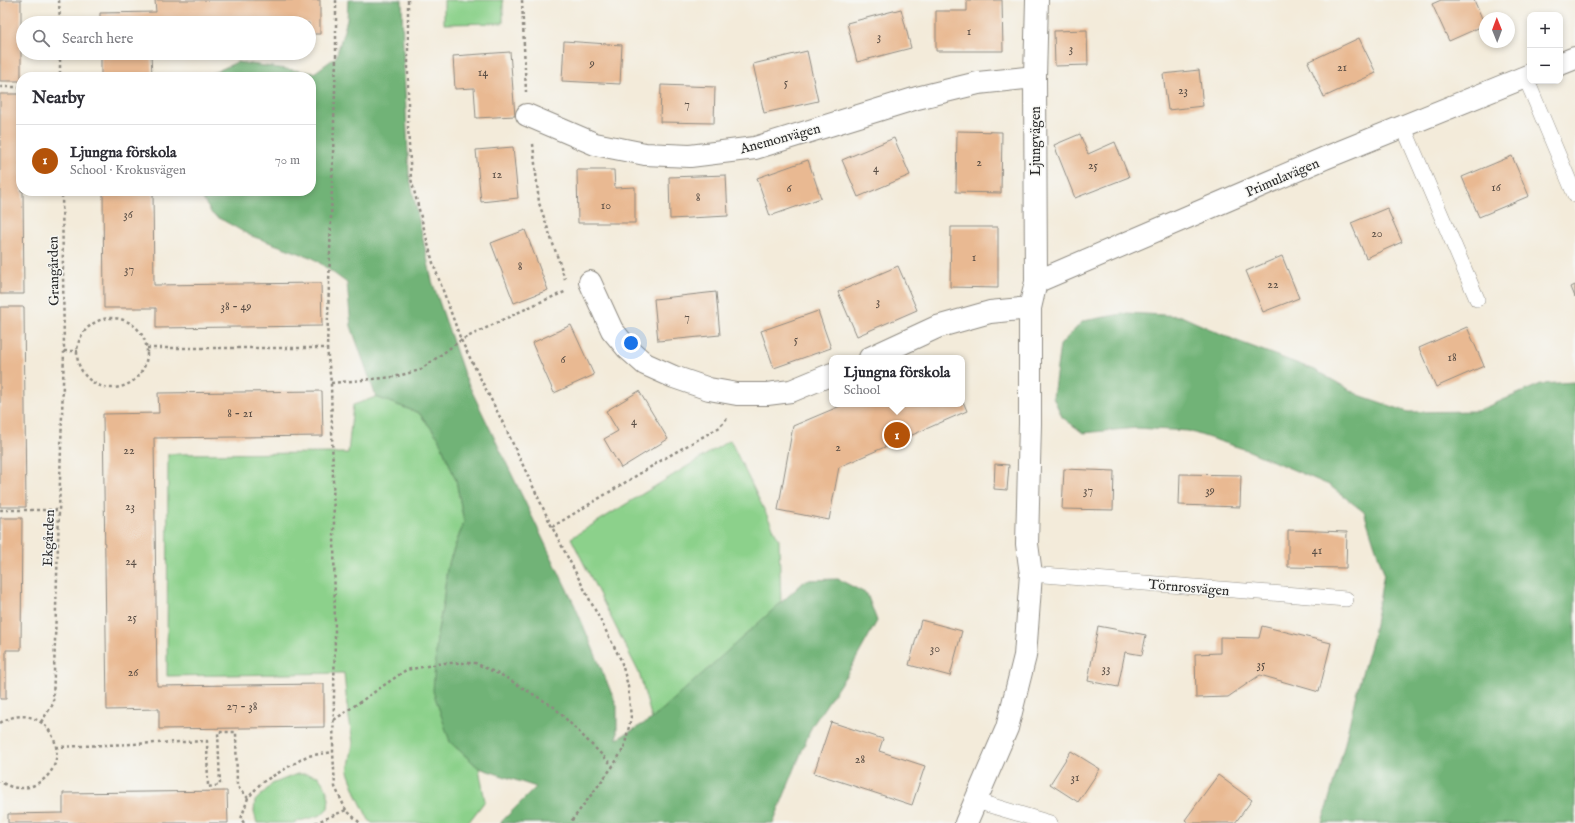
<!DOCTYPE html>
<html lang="en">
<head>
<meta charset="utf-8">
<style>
  :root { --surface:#fff; --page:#f2f2f3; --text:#2b2b33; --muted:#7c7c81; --line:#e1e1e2; --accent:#b45309 }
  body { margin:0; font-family:"IM FELL English",serif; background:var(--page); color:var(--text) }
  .controls { position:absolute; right:12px; top:12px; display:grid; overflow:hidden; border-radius:8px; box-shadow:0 2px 6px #0003 }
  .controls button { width:36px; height:36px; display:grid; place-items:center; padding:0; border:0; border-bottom:1px solid var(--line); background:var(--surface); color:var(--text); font:20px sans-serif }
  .compass { position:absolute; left:1479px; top:12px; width:36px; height:36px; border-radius:50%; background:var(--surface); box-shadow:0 2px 6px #0003; rotate:359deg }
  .you { position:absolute; left:631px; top:343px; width:14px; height:14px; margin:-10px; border:3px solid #fff; border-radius:50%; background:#1a73e8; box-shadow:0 0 0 6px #1a73e833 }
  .badge { display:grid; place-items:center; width:26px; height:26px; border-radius:50%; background:var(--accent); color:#fff; font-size:13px; font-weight:700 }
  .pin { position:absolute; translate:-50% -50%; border:2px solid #fff; box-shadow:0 1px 4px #0006 }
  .popup { position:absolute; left:829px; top:355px; width:136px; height:52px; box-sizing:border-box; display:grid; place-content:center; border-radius:8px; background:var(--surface); filter:drop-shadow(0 1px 3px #0005); font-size:13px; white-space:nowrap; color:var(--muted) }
  .popup b { font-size:15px; color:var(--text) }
  .popup::after { content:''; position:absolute; left:50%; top:100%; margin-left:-8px; border:8px solid transparent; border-top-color:var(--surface) }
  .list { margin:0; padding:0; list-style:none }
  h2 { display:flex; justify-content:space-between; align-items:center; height:52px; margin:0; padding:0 16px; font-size:17px }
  h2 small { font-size:13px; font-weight:400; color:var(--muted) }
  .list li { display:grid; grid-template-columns:26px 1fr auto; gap:12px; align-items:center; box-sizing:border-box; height:72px; padding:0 16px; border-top:1px solid var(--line) }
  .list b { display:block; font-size:15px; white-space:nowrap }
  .list p { margin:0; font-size:13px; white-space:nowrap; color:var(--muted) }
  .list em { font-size:13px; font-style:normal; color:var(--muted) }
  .icon { flex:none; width:22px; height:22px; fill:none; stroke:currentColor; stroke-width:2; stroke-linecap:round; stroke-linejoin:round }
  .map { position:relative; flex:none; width:1575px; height:823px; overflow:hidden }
  .search { position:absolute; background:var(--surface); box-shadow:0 2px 6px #0003; left:16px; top:16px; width:300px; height:44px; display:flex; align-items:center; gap:10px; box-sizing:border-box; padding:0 14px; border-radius:22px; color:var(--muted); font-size:15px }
  .panel { position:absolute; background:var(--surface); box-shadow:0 2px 6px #0003; left:16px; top:72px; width:300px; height:124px; border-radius:16px }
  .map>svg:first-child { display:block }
  .green { fill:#8cd18b; stroke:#5c7e5b }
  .forest { fill:#71b377; stroke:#4e6f51 }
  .building { fill:#e9b992 }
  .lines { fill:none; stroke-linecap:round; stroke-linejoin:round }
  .lane-casing { stroke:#8f8b82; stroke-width:16 }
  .street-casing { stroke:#8f8b82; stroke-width:24 }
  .path { stroke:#8f8b82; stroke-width:2.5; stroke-dasharray:3 3; stroke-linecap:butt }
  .lane { stroke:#fff; stroke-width:15 }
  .street { stroke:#fff; stroke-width:22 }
  .labels { text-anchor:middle; stroke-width:3; stroke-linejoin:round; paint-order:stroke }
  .number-label { font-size:12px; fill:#5a4e45 }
  .street-label { font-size:14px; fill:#2b2b2b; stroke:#f6f6f2 }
</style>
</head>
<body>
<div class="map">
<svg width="1575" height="823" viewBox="0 0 1575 823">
  <rect width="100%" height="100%" fill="#f6f6f2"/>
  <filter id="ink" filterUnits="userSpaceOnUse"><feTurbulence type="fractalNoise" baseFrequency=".025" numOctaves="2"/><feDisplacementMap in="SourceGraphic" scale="8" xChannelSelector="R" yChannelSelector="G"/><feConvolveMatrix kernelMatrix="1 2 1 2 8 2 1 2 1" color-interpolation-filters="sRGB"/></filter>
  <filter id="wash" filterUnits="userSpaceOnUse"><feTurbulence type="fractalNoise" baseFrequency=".012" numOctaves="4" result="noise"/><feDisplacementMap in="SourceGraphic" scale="16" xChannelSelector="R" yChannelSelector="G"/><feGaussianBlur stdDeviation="0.9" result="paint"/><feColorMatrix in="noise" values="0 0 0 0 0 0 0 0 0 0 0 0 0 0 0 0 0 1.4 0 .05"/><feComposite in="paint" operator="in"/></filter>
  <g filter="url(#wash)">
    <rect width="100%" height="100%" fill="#f3ebda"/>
    <g class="green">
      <polygon points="444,0 503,0 503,23 444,24"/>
      <polygon points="376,397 419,413 438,437 456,480 464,522 447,568 443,604 437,635 450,742 479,768 485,801 468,823 372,823 369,820 358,798 348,772 353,743 347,705 344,673 167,676 168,454 348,453 353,405"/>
      <polygon points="730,440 779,540 781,604 652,719 639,673 571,538"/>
      <polygon points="297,774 306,774 318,776 326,788 329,798 328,808 321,815 293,823 257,823 254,812 255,801 272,784"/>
    </g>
    <g class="forest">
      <polygon points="348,0 402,0 403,49 409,174 432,281 465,377 575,606 617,706 617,739 652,719 806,580 838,579 867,594 877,621 851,668 812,726 773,823 500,823 536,787 479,768 450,742 433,691 437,635 443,604 447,568 464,522 456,480 438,437 419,413 376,397 351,326 347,283 313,258 249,235 212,214 198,191 311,191 311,77 209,77 211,74 237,62 314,73 336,57 347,20"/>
      <polygon points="1127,313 1181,316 1237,341 1315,370 1359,395 1408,412 1477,411 1541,384 1575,382 1575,823 1322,823 1344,747 1356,694 1373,635 1384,573 1364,512 1329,485 1247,450 1188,431 1136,428 1083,433 1062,417 1053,397 1060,345 1083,321"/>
    </g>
    <g id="blocks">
      <g class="building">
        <rect x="0" y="0" width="21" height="81"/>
        <polygon points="155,0 320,0 320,34 309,34 309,23 100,23 100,13 156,12"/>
        <polygon points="967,0 1002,0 1003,51 936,51 936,11 967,11"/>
        <polygon points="1441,0 1474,0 1485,25 1449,41 1432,4"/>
        <polygon points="901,9 911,48 857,62 847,23"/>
        <polygon points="1087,30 1088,65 1055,66 1054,31"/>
        <polygon points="1359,38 1376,73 1324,97 1308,62"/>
        <polygon points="564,41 622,45 620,84 562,81"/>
        <polygon points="807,51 818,101 764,113 753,64"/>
        <polygon points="510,52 515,116 476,118 474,88 455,89 453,56"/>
        <polygon points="101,53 151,53 152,77 101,77"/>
        <polygon points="1199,70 1203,106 1168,110 1163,74"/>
        <polygon points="661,85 715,87 714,123 660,122"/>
        <polygon points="0,94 21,94 21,191 23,191 24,294 0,294"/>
        <polygon points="957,131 1002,132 1001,193 956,192"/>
        <polygon points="1080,134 1088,154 1115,142 1129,177 1075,198 1054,145"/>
        <polygon points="894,138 910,175 858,197 842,160"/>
        <polygon points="513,147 518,198 481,202 476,150"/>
        <polygon points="1512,156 1529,196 1479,217 1462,177"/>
        <polygon points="808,160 821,198 770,216 757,178"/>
        <polygon points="577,170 614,170 615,188 635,187 635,223 578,223"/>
        <polygon points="726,175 728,216 670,219 669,177"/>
        <polygon points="103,191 153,191 154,285 321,283 322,326 156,328 156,308 104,308"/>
        <polygon points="1387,208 1402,242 1366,258 1351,223"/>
        <polygon points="951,227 998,227 998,288 950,287"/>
        <polygon points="525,230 548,290 514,303 491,243"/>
        <polygon points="1282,256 1299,298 1263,312 1246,271"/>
        <polygon points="898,266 917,310 857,336 838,292"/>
        <polygon points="1575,285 1575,297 1571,287"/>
        <polygon points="716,292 720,335 658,341 654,299"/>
        <polygon points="0,307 24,307 26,507 0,507"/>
        <polygon points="818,311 831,348 774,368 761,331"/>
        <polygon points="571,325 594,375 554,393 532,343"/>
        <polygon points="1467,327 1484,366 1436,387 1419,348"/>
        <polygon points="322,391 323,436 154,438 157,686 324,684 324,727 159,729 159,709 107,710 103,414 159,413 158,393"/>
        <polygon points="639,391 668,439 621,468 604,439 618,431 606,411"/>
        <polygon points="962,399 967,411 839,467 829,520 778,510 793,426 845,404 962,404"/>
        <polygon points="995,464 1009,465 1007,490 994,489"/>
        <polygon points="1064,469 1114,471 1113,510 1062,509"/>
        <polygon points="1180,474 1241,475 1240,507 1179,505"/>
        <polygon points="0,518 22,518 21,650 6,650 6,699 0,699"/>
        <polygon points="1288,530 1347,532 1346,568 1288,567"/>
        <polygon points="921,620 962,631 950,676 909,665"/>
        <polygon points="1098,626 1146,635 1142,655 1125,652 1118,687 1088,681"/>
        <polygon points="1262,626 1331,643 1319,692 1260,675 1228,697 1196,698 1195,654 1220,653 1220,637 1259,638"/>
        <polygon points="831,722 883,739 879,751 925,766 912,805 814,773"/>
        <polygon points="1071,751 1100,769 1078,802 1050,784"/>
        <polygon points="1218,775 1252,800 1235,823 1189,823 1185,820"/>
        <polygon points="227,791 228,823 8,823 8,814 63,813 63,793"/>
      </g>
    </g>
  </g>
  <g filter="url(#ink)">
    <use href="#blocks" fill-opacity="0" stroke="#8f8b82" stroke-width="1"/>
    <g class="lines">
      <g class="lane-casing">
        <g id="lane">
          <polyline points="1525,76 1575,195"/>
          <polyline points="1403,126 1477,299"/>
          <polyline points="1031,574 1346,599"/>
          <polyline points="976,801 1050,823"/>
        </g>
      </g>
      <g class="street-casing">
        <g id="street">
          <polyline points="1560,64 1575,58"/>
          <polyline points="527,115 595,144 645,154 690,156 755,148 917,98 978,83 1035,77"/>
          <polyline points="590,282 612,330 627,348 645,364 674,377 709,389 737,394 767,394 791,391 832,374"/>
          <polyline points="1036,282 1325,158 1530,75"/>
          <polyline points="870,358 937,327 990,312 1030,308"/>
          <polyline points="966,823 1007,728 1025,656 1031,574 1027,544 1030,424 1030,308 1036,282 1035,77 1037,0"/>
        </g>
      </g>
      <g class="path">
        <polyline points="59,0 60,23"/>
        <polyline points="336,0 336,57 327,348 331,383 334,525 335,635 333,752 335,787 346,810 360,823"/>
        <polyline points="408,0 408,127 411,179 433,263 461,340 505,427 552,527 621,660 628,686 631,718 624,748 613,766 570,823"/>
        <polyline points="522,0 526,92"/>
        <polyline points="60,53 60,77"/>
        <polyline points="0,87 21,87"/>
        <polyline points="533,144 539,203 565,279"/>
        <circle cx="112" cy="353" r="35"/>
        <polyline points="147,348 327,348"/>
        <polyline points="64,351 78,351"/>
        <polyline points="331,383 394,377 420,370 461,340 538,303 567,291"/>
        <polyline points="0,510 59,510"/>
        <polyline points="552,527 667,457 720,427 727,418"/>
        <polyline points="334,720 406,670 444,663 475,663 505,677 554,707 613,766"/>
        <polyline points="41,722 53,704 64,351 62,191"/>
        <path d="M0,723c46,-29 83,42 32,63 -11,4 -23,2 -32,-5"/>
        <polyline points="56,747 207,741 208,787 220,785 218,732 236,732 237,786 248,798 261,783 307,756 333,752"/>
        <polyline points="244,823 241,819 248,798"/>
        <polyline points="315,823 346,810"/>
      </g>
      <use href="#lane" class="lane"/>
      <use href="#street" class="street"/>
    </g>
  </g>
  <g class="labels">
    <g class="number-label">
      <text x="969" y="35">1</text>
      <text x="879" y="40">3</text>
      <text x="1071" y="52">3</text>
      <text x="592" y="67">9</text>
      <text x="1342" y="71">21</text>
      <text x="483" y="76">14</text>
      <text x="786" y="86">5</text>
      <text x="1183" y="94">23</text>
      <text x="687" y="108">7</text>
      <text x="979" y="166">2</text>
      <text x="1093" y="169">25</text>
      <text x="876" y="172">4</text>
      <text x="497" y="178">12</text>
      <text x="1496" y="191">16</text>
      <text x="789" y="192">6</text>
      <text x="698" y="201">8</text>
      <text x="606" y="209">10</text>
      <text x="128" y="218">36</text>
      <text x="1377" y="237">20</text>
      <text x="974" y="261">1</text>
      <text x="520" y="270">8</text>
      <text x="129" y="273">37</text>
      <text x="1273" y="288">22</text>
      <text x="878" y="305">3</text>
      <text x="236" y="310">38 - 49</text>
      <text x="687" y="321">7</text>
      <text x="796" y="343">5</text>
      <text x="1452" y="361">18</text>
      <text x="563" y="363">6</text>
      <text x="240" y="417">8 - 21</text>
      <text x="634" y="425">4</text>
      <text x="838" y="451">2</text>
      <text x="129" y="454">22</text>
      <text x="1088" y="494">37</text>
      <text x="1210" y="494">39</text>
      <text x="130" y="510">23</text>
      <text x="1317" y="554">41</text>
      <text x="131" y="565">24</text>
      <text x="132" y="621">25</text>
      <text x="935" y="652">30</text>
      <text x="1261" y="668">35</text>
      <text x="1106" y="672">33</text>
      <text x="133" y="676">26</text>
      <text x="242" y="710">27 - 38</text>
      <text x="860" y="763">28</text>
      <text x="1075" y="781">31</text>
    </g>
    <g class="street-label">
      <text transform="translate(780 138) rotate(-15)" y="5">Anemonvägen</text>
      <text transform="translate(1035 141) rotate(-90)" y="5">Ljungvägen</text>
      <text transform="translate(1282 177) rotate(-23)" y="5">Primulavägen</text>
      <text transform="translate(53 271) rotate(-91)" y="5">Grangården</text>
      <text transform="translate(48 538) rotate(-88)" y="5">Ekgården</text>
      <text transform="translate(1189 587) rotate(5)" y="5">Törnrosvägen</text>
    </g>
  </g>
</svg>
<div class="controls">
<button>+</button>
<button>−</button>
</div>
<svg class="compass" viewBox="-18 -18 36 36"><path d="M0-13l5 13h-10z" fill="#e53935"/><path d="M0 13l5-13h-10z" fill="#7c7c81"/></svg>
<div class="you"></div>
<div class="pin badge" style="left:897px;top:435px">1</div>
<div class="popup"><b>Ljungna förskola</b>School</div>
<div class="search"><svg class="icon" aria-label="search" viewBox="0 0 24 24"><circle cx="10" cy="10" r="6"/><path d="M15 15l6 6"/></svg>Search here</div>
<section class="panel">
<h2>Nearby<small></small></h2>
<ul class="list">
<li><span class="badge">1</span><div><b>Ljungna förskola</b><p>School · Krokusvägen</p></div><em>70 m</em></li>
</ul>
</section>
</div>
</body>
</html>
